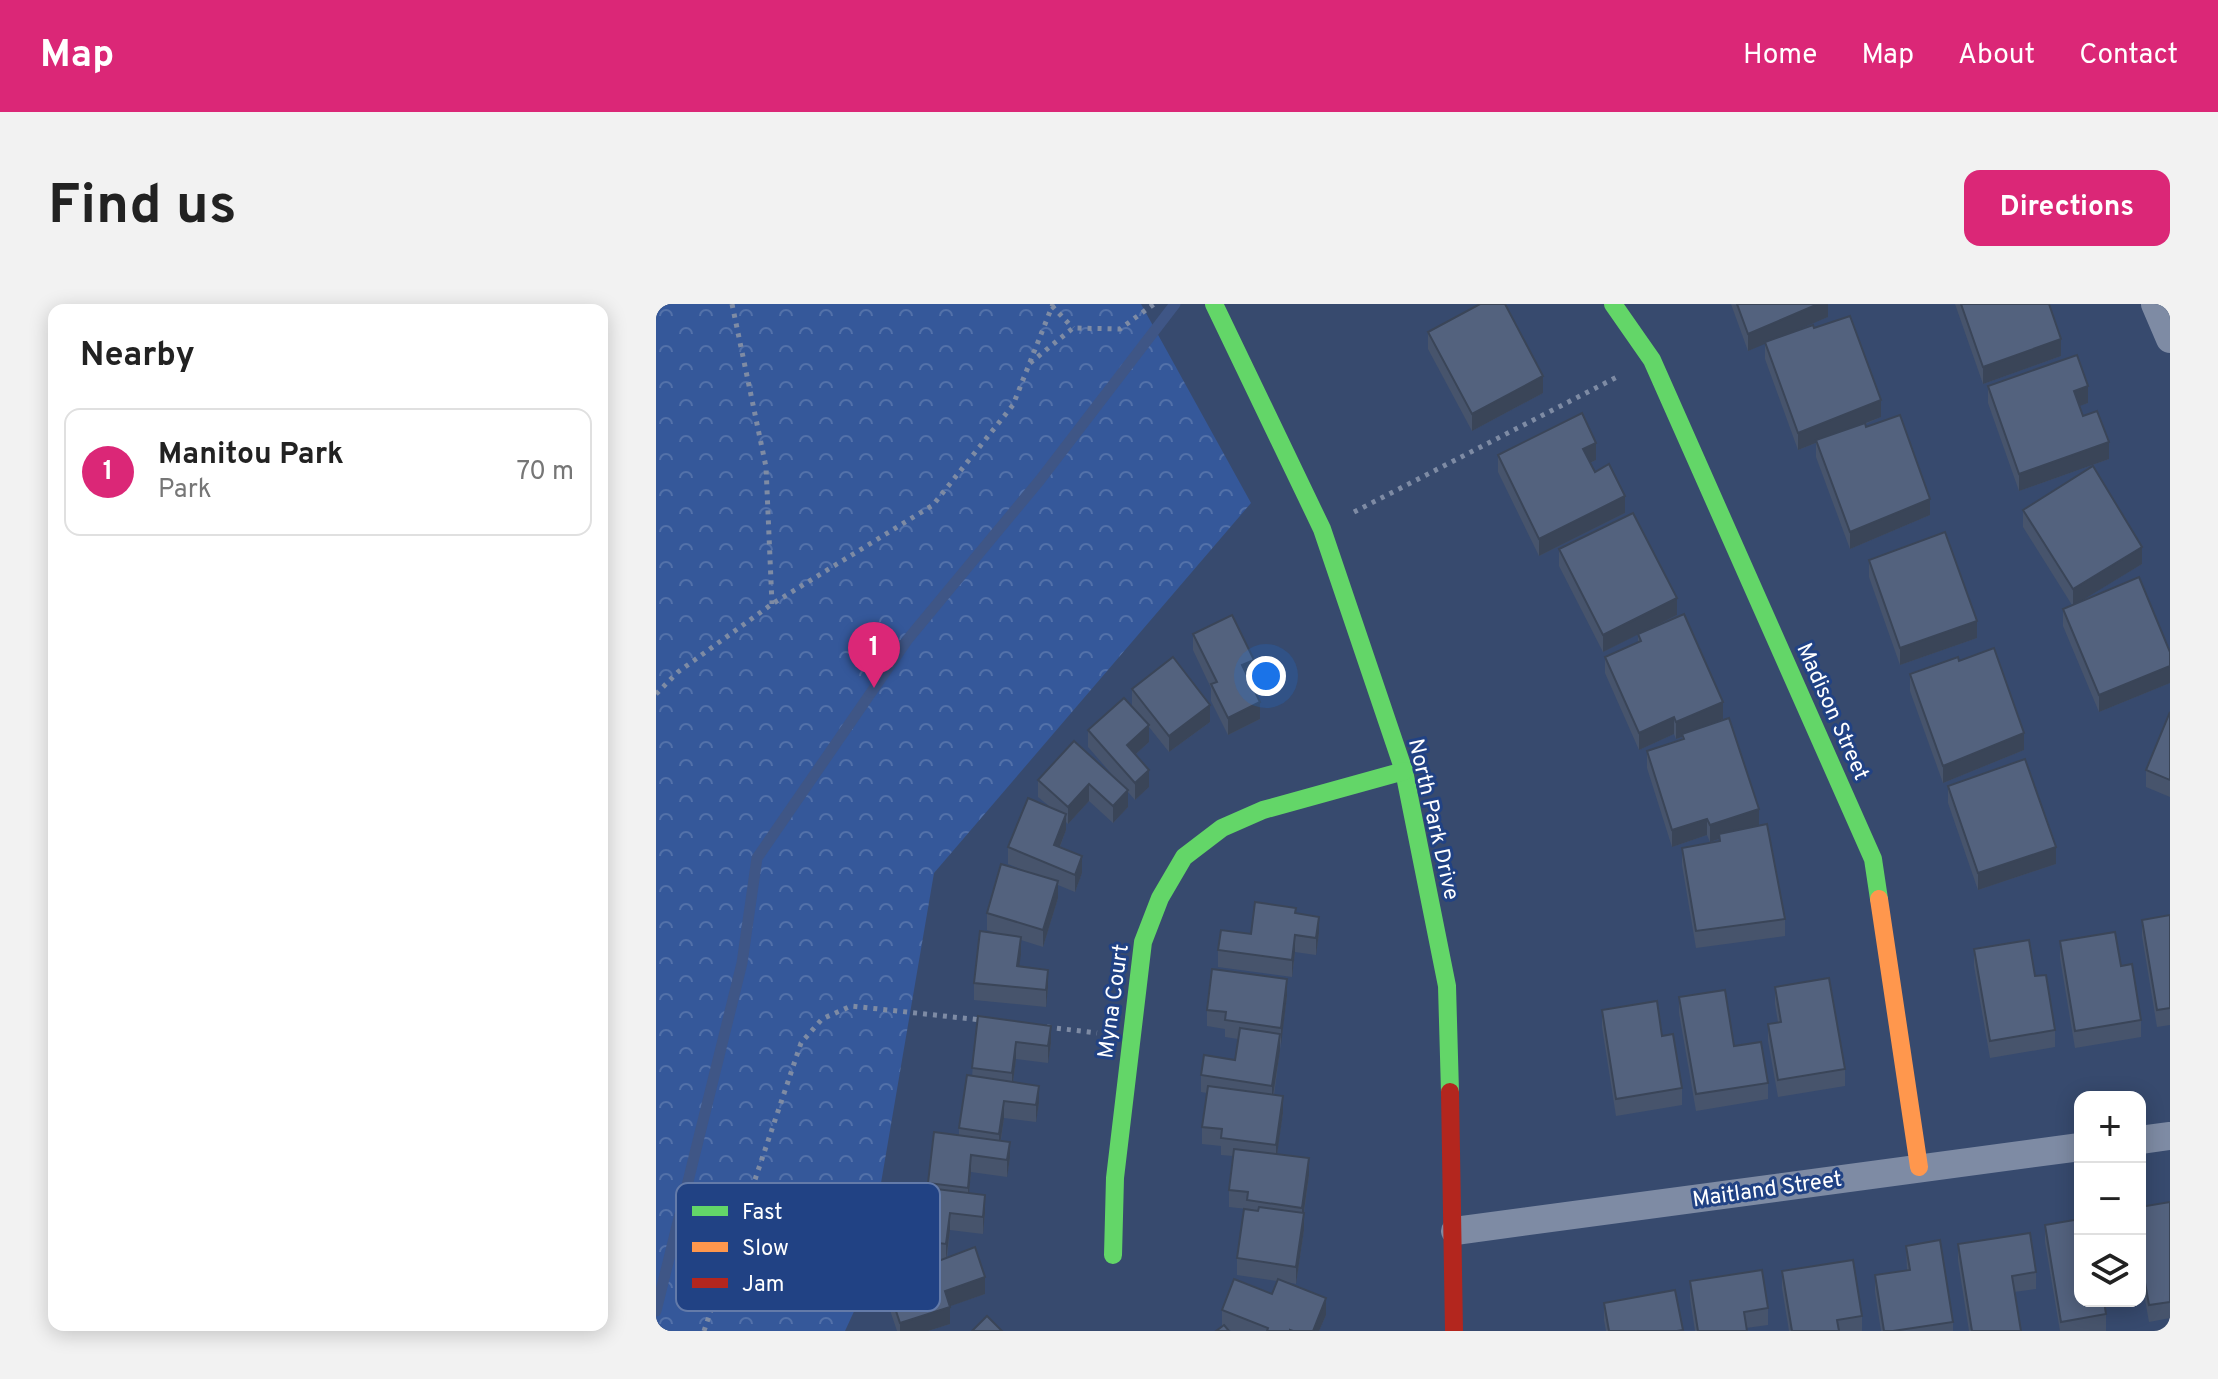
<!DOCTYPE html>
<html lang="en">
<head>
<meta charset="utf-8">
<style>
  :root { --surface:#fff; --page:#f2f2f2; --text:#222; --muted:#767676; --line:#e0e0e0; --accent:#db2777 }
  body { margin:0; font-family:Overpass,sans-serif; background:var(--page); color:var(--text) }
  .controls { position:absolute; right:24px; bottom:24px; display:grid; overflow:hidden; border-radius:16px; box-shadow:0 4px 20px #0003 }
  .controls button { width:72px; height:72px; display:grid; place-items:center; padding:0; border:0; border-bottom:2px solid var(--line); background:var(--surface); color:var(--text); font:40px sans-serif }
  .you { position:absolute; left:610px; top:372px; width:28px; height:28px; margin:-20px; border:6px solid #fff; border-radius:50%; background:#1a73e8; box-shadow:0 0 0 12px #1a73e833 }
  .badge { display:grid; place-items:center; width:52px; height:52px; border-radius:50%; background:var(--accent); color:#fff; font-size:26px; font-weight:700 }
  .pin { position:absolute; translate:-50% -66px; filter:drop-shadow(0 2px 4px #0008) }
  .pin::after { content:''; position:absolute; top:42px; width:28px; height:24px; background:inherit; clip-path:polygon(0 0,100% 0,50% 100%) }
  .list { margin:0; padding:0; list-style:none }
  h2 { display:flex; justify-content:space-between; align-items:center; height:104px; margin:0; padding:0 32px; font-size:34px }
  h2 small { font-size:26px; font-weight:400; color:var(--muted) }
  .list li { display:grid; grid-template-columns:52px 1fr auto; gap:24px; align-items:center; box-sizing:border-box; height:128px; margin:0 16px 16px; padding:0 16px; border:2px solid var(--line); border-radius:16px }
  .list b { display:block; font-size:30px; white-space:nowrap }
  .list p { margin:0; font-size:26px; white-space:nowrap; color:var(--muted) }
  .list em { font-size:26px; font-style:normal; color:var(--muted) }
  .icon { flex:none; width:44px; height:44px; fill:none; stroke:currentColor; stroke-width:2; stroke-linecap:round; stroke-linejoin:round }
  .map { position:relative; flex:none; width:1514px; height:1027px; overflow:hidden; border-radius:16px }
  header { display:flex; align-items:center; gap:48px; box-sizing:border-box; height:112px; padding:0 40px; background:var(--accent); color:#fff }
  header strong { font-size:38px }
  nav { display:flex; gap:44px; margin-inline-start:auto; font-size:28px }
  .intro { display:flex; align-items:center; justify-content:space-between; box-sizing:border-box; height:192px; padding:0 48px }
  h1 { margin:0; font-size:56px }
  .button { padding:20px 36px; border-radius:16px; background:var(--accent); color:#fff; font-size:28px; font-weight:700 }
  main { display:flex; gap:48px; padding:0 48px }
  aside { flex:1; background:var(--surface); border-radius:16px; box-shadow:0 4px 20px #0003 }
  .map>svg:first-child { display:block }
  .park { fill:url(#park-crowns) }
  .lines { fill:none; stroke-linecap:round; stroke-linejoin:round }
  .stream { stroke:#3f5686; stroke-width:11 }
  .path { stroke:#7e8ba4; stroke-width:5; stroke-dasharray:4 6; stroke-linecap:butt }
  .street { stroke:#7e8ba4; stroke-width:28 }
  .fast { stroke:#63d668; stroke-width:18 }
  .slow { stroke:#ff974d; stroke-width:18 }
  .jam { stroke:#b3261e; stroke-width:18 }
  .wall { fill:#47546c }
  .shaded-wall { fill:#3a4558 }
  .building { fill:#53627e; stroke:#3a4558; stroke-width:2 }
  .labels { text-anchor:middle; stroke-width:6; stroke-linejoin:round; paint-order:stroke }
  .street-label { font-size:22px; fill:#fff; stroke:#214284 }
  .key { fill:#214284; stroke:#647ba9; stroke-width:2 }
  .key-label { font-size:22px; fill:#fff }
</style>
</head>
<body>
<header>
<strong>Map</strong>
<nav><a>Home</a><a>Map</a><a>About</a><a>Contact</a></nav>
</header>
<div class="intro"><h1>Find us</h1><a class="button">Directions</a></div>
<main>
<aside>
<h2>Nearby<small></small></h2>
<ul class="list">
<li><span class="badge">1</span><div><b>Manitou Park</b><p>Park</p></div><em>70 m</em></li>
</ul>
</aside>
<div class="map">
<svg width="1514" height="1027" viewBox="0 0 1514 1027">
  <defs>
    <pattern id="park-crowns" width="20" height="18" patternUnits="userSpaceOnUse" patternTransform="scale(2)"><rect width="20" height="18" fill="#35589a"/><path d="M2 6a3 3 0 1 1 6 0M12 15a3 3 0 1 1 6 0" fill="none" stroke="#5371a9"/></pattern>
  </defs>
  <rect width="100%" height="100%" fill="#374a6e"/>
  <polygon class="park" points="0,0 485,0 595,199 278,569 206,990 189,1027 0,1027"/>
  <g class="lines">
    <polyline class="stream" points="0,1007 86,659 101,554 252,335 384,176 519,0"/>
    <g class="path">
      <polyline points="76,0 110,163 116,300"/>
      <polyline points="396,2 417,24"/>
      <polyline points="374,59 417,24 464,25 498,0"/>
      <polyline points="698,208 963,72"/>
      <polyline points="0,390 22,368 116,300 277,201 357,101 397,0"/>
      <polyline points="391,723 441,729"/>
      <polyline points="48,1027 145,739 166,715 195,702 325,716"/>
    </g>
    <g class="street">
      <polyline points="1499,0 1514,35"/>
      <polyline points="1484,836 1514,832"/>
      <polyline points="799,927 1424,843"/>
    </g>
    <g class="fast">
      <polyline points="558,0 666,225 748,467 791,682 794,788"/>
      <polyline points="957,0 996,56 1217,555 1223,595"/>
      <polyline points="457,951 459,874 487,638 504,594 528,553 566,524 607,506 748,467"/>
    </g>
    <polyline class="slow" points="1223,595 1263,863"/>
    <polyline class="jam" points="794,788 798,1027"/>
  </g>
  <g class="wall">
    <polygon points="1075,0 1172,0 1172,13 1133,29 1158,24 1225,113 1209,120 1210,123 1274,211 1194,245 1160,153 1160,139 1142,146 1109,55 1109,39 1092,47"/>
    <polygon points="1299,0 1393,0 1405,52 1327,80"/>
    <polygon points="772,28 887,89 816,127 772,45"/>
    <polygon points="1332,82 1432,99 1423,102 1427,112 1453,155 1363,187 1332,99"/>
    <polygon points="842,151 940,156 934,159 939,168 969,209 883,252 842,168"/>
    <polygon points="1367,206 1486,260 1423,298 1514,348 1514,379 1443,408 1407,322 1407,305 1416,301 1367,223"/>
    <polygon points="903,245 1021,311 991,326 1067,415 1052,421 1103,522 1129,615 1129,632 1040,644 1026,561 1026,544 1063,537 1063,535 1054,538 1051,531 1016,543 991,464 991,447 1026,436 1026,433 1020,435 1018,430 983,446 949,369 949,353 982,338 982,330 947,348 903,262"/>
    <polygon points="1213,256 1321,334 1244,361 1213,273"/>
    <polygon points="537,330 598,373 593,375 604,415 572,431 555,397 555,384 537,346"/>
    <polygon points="1254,370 1368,446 1287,479 1254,387"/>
    <polygon points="476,385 554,418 513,448 493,423 493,438 479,451 493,483 479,496 472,488 472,503 457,519 433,497 412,520 410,518 410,526 404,543 426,569 419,588 402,581 402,594 387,643 365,636 363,662 392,683 390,703 318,696 318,679 344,630 331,626 331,609 369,567 352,560 352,543 393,502 382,493 382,476 460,475 432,443 432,426 476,402"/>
    <polygon points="1514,408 1514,493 1490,483 1490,466"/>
    <polygon points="1292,482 1400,560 1322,586 1292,499"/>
    <polygon points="640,610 663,629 660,651 639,648 636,673 562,663 562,646"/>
    <polygon points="1514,611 1514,721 1501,723 1486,632 1486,616"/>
    <polygon points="1404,637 1465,662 1485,716 1485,733 1419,744 1404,654"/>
    <polygon points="1318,645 1379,672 1399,726 1399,743 1334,754 1318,662"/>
    <polygon points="1119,683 1189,765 1189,782 1122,793 1112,737 1112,720 1122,718 1119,700"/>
    <polygon points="631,692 618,791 627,809 621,850 653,871 648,909 648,926 640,980 631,978 670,1011 663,1027 575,1027 566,1023 566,1006 616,990 621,977 581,971 581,954 591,905 573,903 573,886 577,852 565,851 565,842 546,840 546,823 551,789 545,788 545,771 579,756 582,735 569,733 569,725 551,722 551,706"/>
    <polygon points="1023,693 1078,742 1112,779 1112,795 1040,807 1023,709"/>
    <polygon points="946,706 1006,732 1026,784 1026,801 960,812 946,723"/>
    <polygon points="322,712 395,739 392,759 360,755 357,778 383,799 380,818 348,814 345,836 354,854 351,873 315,868 313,889 329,908 327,930 294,926 291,954 329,990 294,1002 294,1020 272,1027 241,1027 230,994 230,977 284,956 250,952 250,935 272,884 272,879 303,831 303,824 316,772"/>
    <polygon points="1514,898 1514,1014 1493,1018 1484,967 1484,903"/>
    <polygon points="1389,921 1450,1010 1450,1027 1404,1027 1389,938"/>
    <polygon points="1302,940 1380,968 1380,985 1358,988 1365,1027 1313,1027 1302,957"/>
    <polygon points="1250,942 1297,1018 1297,1027 1225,1027 1219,988 1219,971 1251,966"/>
    <polygon points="1126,967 1206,1012 1206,1027 1133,1027 1126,984"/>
    <polygon points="1034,977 1112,1004 1112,1021 1090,1024 1091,1027 1039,1027 1034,994"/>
    <polygon points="1019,986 1027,1027 950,1027 948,1016 948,999"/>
  </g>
  <g class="shaded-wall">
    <polygon points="1162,0 1172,0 1172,13 1092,47 1092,30"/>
    <polygon points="1405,35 1405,52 1327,80 1327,63"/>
    <polygon points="887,72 887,89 816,127 816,110"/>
    <polygon points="1432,82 1432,99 1418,104 1418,87"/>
    <polygon points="1225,96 1225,113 1142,146 1142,129"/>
    <polygon points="1453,138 1453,155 1363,187 1363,170"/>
    <polygon points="940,139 940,156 927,162 927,145"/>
    <polygon points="969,192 969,209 883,252 883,235"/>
    <polygon points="1274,195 1274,211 1194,245 1194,228"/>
    <polygon points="1486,243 1486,260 1417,302 1417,285"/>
    <polygon points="1021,294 1021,311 947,348 947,331"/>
    <polygon points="1321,317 1321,334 1244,361 1244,344"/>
    <polygon points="598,356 598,373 586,378 586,361"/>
    <polygon points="1514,362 1514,379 1443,408 1443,391"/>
    <polygon points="604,398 604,415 572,431 572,414"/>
    <polygon points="1067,398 1067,415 1027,432 1026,430 1026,433 1020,435 1020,418"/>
    <polygon points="554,401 554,418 513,448 513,432"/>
    <polygon points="1018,413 1018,430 983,446 983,429"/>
    <polygon points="493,421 493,438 471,458 471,441"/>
    <polygon points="1368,429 1368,446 1287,479 1287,462"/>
    <polygon points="493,466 493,483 479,496 479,479"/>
    <polygon points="433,480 433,497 412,520 412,503"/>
    <polygon points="472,486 472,503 457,519 457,502"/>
    <polygon points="1103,505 1103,522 1063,530 1063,535 1054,538 1054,521"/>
    <polygon points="410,510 410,526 398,558 398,541"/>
    <polygon points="1051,515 1051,531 1016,543 1016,526"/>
    <polygon points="1400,543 1400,560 1322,586 1322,569"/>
    <polygon points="426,552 426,569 419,588 419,571"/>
    <polygon points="402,577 402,594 387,643 387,626"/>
    <polygon points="663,613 663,629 660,651 660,634"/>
    <polygon points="639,631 639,648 636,673 636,656"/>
    <polygon points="365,633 365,650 361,679 361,662"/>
    <polygon points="392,666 392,683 390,703 390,686"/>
    <polygon points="631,675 631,692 625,741 625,724"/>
    <polygon points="395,722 395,739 392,759 392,742"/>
    <polygon points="624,730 624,747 616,798 616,782"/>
    <polygon points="360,738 360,755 356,786 356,769"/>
    <polygon points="383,782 383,799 380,818 380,801"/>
    <polygon points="627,792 627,809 620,858 620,841"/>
    <polygon points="348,797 348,814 343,847 343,830"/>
    <polygon points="354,838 354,854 351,873 351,856"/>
    <polygon points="315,851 315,868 312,901 312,884"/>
    <polygon points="653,854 653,871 646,921 646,904"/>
    <polygon points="329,891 329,908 327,930 327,913"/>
    <polygon points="294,909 294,926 290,957 290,940"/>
    <polygon points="648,909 648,926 640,980 640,963"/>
    <polygon points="329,973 329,990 289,1004 289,987"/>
    <polygon points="670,994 670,1011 663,1027 657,1027"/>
    <polygon points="294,1003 294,1020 272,1027 244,1027 244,1019"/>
  </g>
  <g class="building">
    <polygon points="824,0 849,0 887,72 816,110 772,28"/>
    <polygon points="1081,0 1162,0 1092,30"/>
    <polygon points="1305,0 1393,0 1405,35 1327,63"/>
    <polygon points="1194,12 1225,96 1142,129 1109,38 1157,21 1158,24"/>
    <polygon points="1421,51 1432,82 1418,87 1427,112 1441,107 1453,138 1363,170 1332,82"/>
    <polygon points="926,109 940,139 927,145 939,168 953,160 969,192 883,235 842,151"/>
    <polygon points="1244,111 1274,195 1194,228 1160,136 1209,119 1210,123"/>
    <polygon points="1437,162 1486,243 1417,285 1367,206"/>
    <polygon points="977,209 1021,294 947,331 903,245"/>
    <polygon points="1289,228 1321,317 1244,344 1213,256"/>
    <polygon points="1483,273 1514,348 1514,362 1443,391 1407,305"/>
    <polygon points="1028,310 1067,398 1020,418 1018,413 983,429 949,353 985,337 982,330"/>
    <polygon points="576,311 598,356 586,361 604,398 572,414 555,380 561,378 537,330"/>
    <polygon points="1338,344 1368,429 1287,462 1254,370 1302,353 1303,357"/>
    <polygon points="517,353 554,401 513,432 476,385"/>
    <polygon points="468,394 493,421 471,441 493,466 479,479 432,426"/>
    <polygon points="1514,408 1514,476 1490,466"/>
    <polygon points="1073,414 1103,505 1054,521 1051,515 1016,526 991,447 1028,435 1026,430"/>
    <polygon points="418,437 472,486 457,502 433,480 412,503 382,476"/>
    <polygon points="1369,455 1400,543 1322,569 1292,482"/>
    <polygon points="372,494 410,510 398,541 426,552 419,571 352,543"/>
    <polygon points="1111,520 1129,615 1040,627 1026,544 1064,537 1063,530"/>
    <polygon points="345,560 402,577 387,626 331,609"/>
    <polygon points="599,598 640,604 639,609 663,613 660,634 639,631 636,656 562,646 565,626 595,630"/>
    <polygon points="1514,611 1514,704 1501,706 1486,616"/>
    <polygon points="324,627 365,633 361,662 392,666 390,686 318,679"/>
    <polygon points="1459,628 1465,662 1476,660 1485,716 1419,727 1404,637"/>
    <polygon points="1373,636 1379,672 1390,671 1399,726 1334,737 1318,645"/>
    <polygon points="556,665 631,675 625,724 569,716 570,708 551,706"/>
    <polygon points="1173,674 1189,765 1122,776 1112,720 1125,718 1119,683"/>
    <polygon points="1069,686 1078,742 1105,738 1112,779 1040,790 1023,693"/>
    <polygon points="1001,697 1006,732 1017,730 1026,784 960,795 946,706"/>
    <polygon points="322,712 395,722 392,742 360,738 356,769 316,764"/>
    <polygon points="584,724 624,730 616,782 545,771 548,751 579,756"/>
    <polygon points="311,771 383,782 380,801 348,797 343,830 303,824"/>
    <polygon points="552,782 627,792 620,841 565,834 566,825 546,823"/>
    <polygon points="278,828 354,838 351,856 315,851 312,884 272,879"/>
    <polygon points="578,845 653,854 646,904 591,896 592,888 573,886"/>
    <polygon points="256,882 329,891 327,913 294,909 290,940 250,935"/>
    <polygon points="1514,898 1514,998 1493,1001 1484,950 1484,903"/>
    <polygon points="603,903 648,909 640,963 581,954 588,905 602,907"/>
    <polygon points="1424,915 1424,997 1448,997 1450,1010 1405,1018 1389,921"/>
    <polygon points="1374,929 1380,968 1356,972 1365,1027 1316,1027 1302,940"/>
    <polygon points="1284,936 1297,1018 1237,1027 1228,1027 1219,971 1254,966 1250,942"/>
    <polygon points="319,943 329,973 289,987 294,1003 244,1019 230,977"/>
    <polygon points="1197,956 1206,1012 1181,1016 1183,1027 1136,1027 1126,967"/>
    <polygon points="1106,966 1112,1004 1088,1008 1091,1027 1042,1027 1034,977"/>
    <polygon points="578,975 616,990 622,975 670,994 657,1027 637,1027 634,1026 634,1027 611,1027 612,1024 566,1006"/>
    <polygon points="1019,986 1027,1026 1021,1027 953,1027 948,999"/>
    <polygon points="331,1012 346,1027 316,1027"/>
    <polygon points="568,1021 573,1027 560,1027"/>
  </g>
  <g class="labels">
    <g class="street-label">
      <text transform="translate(1178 407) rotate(66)" y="8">Madison Street</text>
      <text transform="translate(779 515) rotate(77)" y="8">North Park Drive</text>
      <text transform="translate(456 697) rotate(-82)" y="8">Myna Court</text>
      <text transform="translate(1111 884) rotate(-8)" y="8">Maitland Street</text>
    </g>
  </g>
  <rect x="20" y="879" width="264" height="128" rx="12" class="key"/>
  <rect x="36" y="902" width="36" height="10" fill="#63d668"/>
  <rect x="36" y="938" width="36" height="10" fill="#ff974d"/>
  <rect x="36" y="974" width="36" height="10" fill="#b3261e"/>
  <g class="key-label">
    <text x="86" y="915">Fast</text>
    <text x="86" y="951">Slow</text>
    <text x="86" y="987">Jam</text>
  </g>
</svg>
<div class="controls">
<button>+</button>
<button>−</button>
<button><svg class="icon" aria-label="layers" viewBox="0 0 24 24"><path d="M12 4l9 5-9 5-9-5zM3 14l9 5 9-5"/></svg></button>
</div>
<div class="you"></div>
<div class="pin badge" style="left:218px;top:384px">1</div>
</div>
</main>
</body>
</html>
